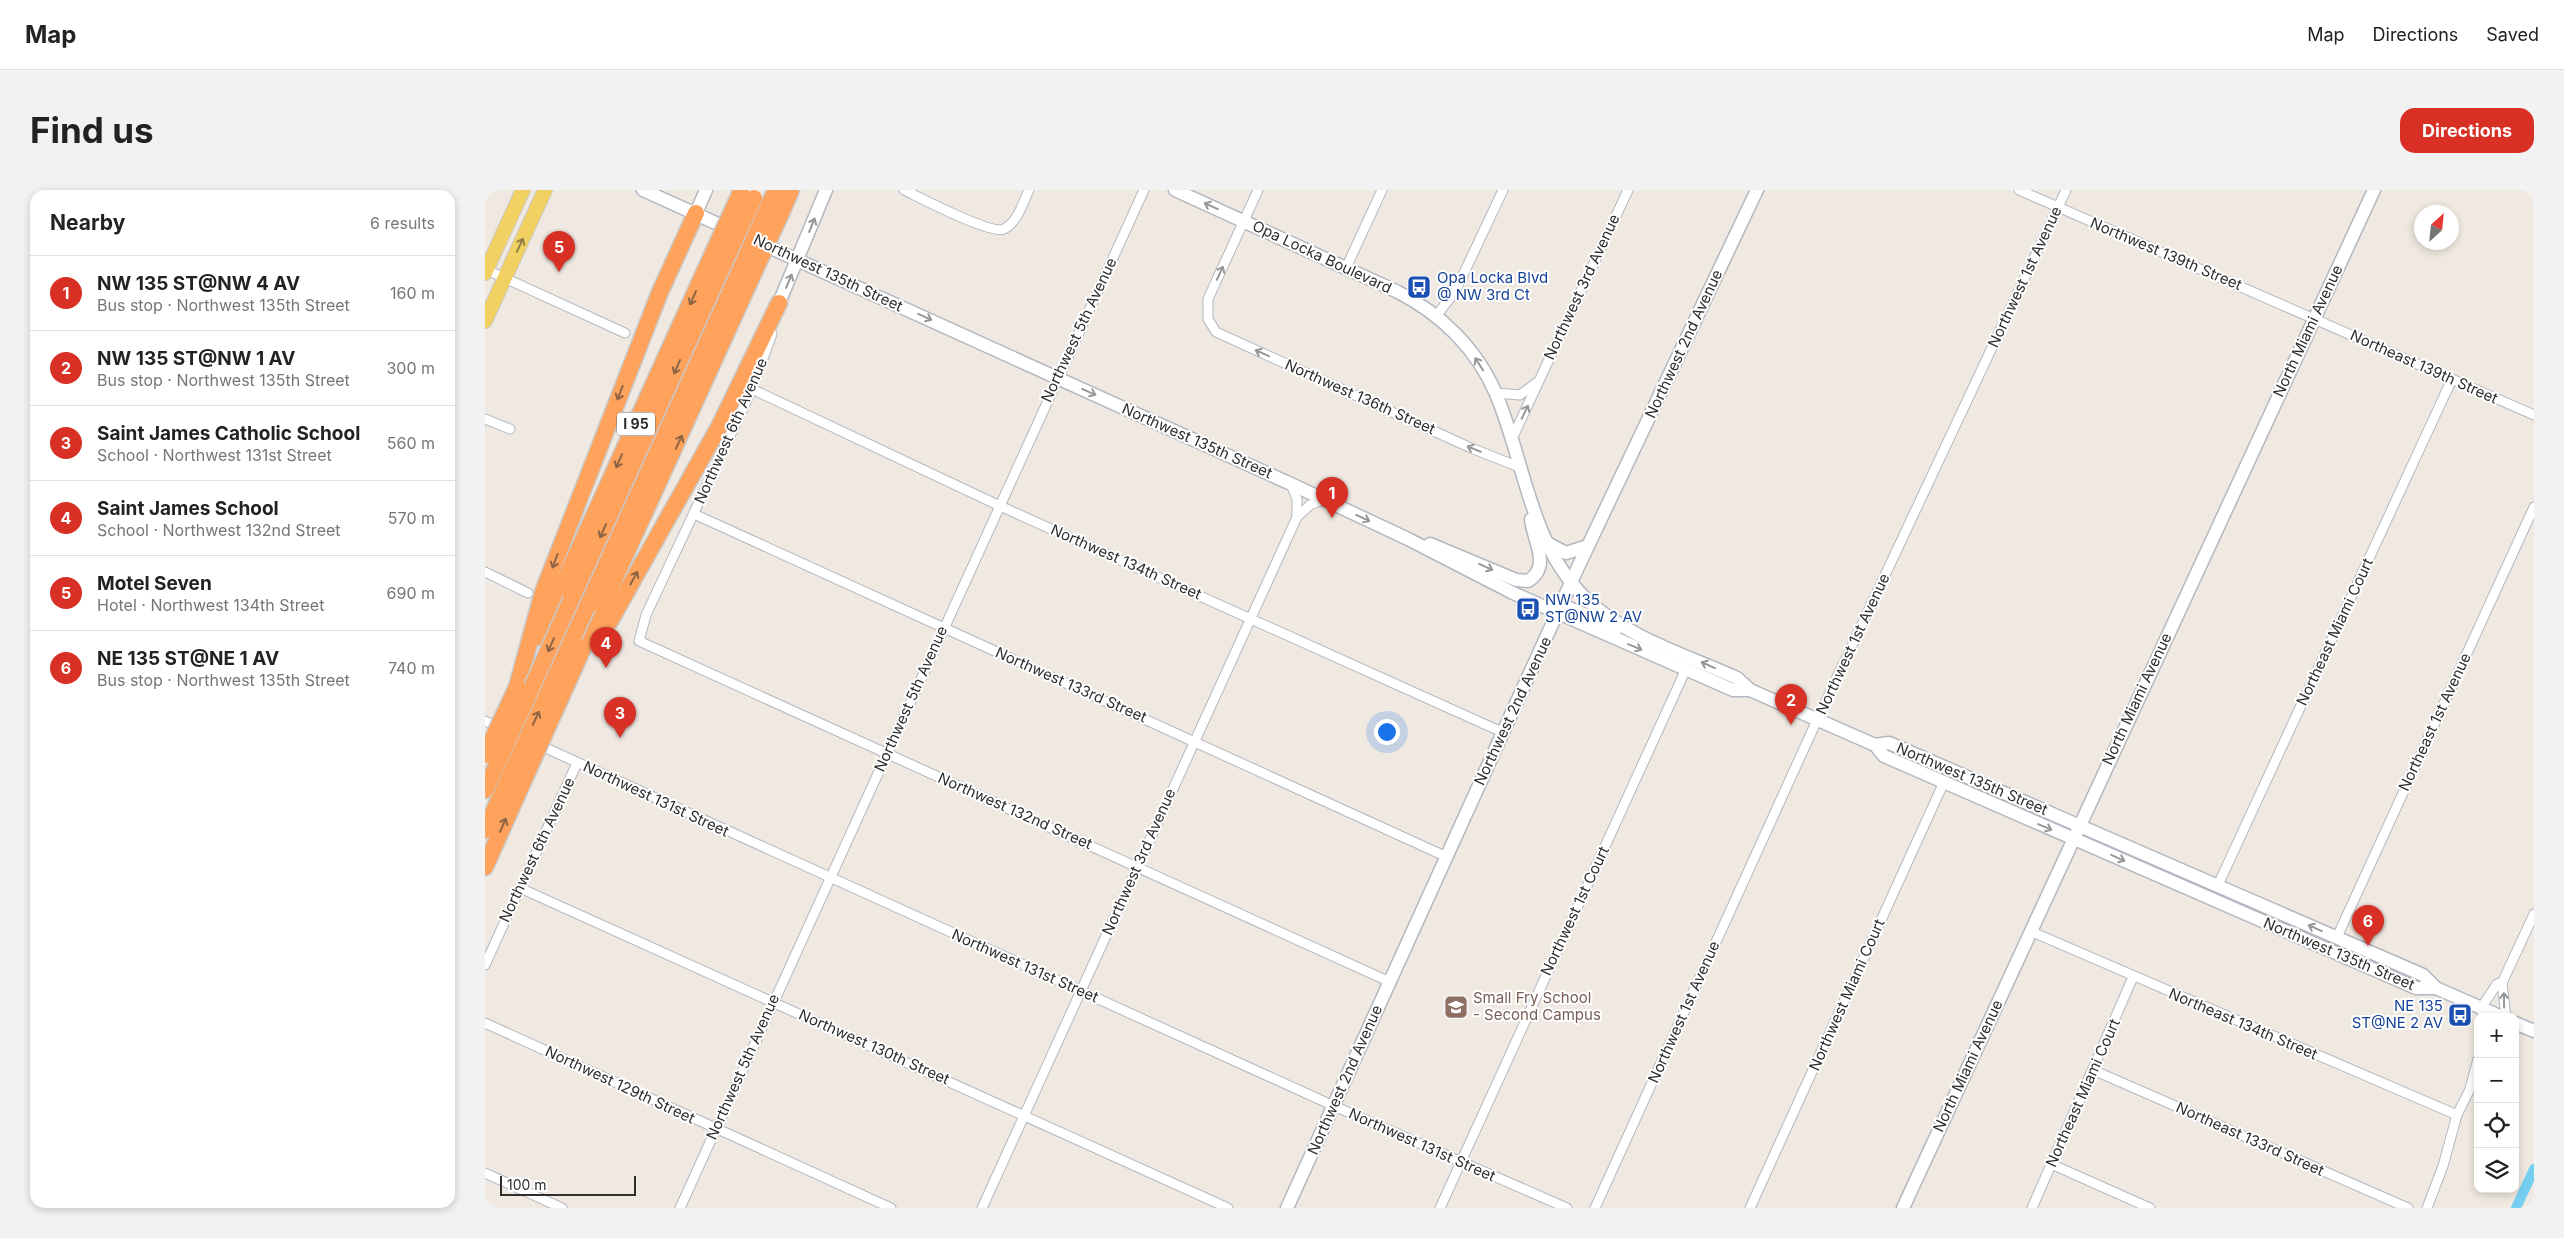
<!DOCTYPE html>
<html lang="en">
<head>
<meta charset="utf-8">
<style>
  :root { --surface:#fff; --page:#f2f2f2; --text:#222; --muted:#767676; --line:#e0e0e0; --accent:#d93025 }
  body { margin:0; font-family:Inter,sans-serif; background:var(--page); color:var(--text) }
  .controls { position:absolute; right:15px; bottom:15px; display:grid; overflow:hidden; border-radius:10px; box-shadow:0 2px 8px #0003 }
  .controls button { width:45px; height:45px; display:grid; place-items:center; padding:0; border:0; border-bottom:1px solid var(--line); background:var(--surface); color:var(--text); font:25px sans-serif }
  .compass { position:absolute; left:1929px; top:15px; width:45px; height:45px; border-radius:50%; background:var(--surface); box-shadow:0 2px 8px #0003; rotate:27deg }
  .scale { position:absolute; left:15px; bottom:12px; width:136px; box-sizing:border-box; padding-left:5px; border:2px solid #2e2e2e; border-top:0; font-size:14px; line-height:18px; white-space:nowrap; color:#2e2e2e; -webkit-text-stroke:4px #fff; paint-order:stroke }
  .you { position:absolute; left:901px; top:541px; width:18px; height:18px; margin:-12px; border:4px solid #fff; border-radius:50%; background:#1a73e8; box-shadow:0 0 0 8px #1a73e833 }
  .badge { display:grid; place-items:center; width:32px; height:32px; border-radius:50%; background:var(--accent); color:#fff; font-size:16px; font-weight:700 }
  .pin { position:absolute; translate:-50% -41px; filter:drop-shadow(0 1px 2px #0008) }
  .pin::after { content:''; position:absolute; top:26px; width:18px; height:15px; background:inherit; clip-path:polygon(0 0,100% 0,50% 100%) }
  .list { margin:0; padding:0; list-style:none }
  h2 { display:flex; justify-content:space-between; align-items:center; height:65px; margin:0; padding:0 20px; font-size:21px }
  h2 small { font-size:16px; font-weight:400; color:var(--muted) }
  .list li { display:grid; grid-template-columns:32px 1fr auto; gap:15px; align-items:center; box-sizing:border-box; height:75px; padding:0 20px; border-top:1px solid var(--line) }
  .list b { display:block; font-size:19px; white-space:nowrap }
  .list p { margin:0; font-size:16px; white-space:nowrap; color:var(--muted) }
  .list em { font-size:16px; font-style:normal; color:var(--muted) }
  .icon { flex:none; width:28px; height:28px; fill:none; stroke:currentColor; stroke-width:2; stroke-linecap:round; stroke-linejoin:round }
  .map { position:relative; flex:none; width:2049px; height:1018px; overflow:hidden; border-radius:15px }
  header { display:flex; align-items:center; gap:30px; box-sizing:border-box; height:70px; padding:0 25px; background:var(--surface); border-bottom:1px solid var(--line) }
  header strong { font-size:24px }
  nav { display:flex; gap:28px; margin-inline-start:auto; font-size:18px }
  .intro { display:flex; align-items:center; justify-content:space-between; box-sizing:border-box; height:120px; padding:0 30px }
  h1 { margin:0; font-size:35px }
  .button { padding:12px 22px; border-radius:15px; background:var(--accent); color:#fff; font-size:18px; font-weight:700 }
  main { display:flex; gap:30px; padding:0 30px }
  aside { flex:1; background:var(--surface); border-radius:15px; box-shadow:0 2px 8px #0003 }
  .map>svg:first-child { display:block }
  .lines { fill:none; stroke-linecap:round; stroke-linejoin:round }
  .canal { stroke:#75cff0; stroke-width:10 }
  .street-casing { stroke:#b4b7c1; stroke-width:11 }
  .secondary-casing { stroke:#b4b7c1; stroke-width:15 }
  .primary-casing { stroke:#c9c9c9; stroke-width:16 }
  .highway-casing { stroke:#c9c9c9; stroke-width:19 }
  .street { stroke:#fff; stroke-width:9 }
  .secondary { stroke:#fff; stroke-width:12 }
  .primary { stroke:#f2d163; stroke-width:14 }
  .highway { stroke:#ffa35c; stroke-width:16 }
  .highway-bridge-casing { stroke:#c9c9c9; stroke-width:19; stroke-linecap:butt }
  .highway-bridge { stroke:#ffa35c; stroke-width:16 }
  .oneway { stroke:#969696 }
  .oneway2 { stroke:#908048 }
  .oneway3 { stroke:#8c6343 }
  .labels { text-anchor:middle; stroke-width:4; stroke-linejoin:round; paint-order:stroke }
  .shield { fill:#fff; stroke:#6d6d6d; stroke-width:1 }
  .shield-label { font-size:14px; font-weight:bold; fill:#2e2e2e }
  .street-label { font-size:15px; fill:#2e2e2e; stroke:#fff }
  .transit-label { font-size:15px; fill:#164399; stroke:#fff; text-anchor:start }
  .education-label { font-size:15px; fill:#785e54; stroke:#fff; text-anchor:start }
</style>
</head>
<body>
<header>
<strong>Map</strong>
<nav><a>Map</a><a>Directions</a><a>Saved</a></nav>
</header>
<div class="intro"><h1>Find us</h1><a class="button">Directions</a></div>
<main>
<aside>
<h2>Nearby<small>6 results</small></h2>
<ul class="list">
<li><span class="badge">1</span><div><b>NW 135 ST@NW 4 AV</b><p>Bus stop · Northwest 135th Street</p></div><em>160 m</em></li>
<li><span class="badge">2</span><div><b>NW 135 ST@NW 1 AV</b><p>Bus stop · Northwest 135th Street</p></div><em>300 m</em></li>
<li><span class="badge">3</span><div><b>Saint James Catholic School</b><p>School · Northwest 131st Street</p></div><em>560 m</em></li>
<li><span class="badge">4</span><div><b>Saint James School</b><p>School · Northwest 132nd Street</p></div><em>570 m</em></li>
<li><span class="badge">5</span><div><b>Motel Seven</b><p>Hotel · Northwest 134th Street</p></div><em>690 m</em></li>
<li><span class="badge">6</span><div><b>NE 135 ST@NE 1 AV</b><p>Bus stop · Northwest 135th Street</p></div><em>740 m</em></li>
</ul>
</aside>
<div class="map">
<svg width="2049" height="1018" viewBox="0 0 2049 1018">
  <rect width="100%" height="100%" fill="#efe9e1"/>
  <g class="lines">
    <polyline class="canal" points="2031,1018 2049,979"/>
    <g class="street-casing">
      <g id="street">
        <path d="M419,0c17,8 87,45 100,39 14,-7 19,-27 25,-39"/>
        <polyline points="773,0 723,109 723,129 731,142 986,258 1034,277"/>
        <polyline points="1534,0 2049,225"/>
        <polyline points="861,78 897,0"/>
        <polyline points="0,79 140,143"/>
        <polyline points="951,126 970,102 1018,0"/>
        <polyline points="287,144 267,199 161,425 154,451 905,792"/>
        <polyline points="267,199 515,316 1017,542"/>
        <polyline points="1011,203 1035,205 1051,193"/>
        <polyline points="0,229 25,239"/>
        <polyline points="1026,251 1143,0"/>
        <polyline points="806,294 812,309 812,327"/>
        <polyline points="209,324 962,667"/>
        <polyline points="0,382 43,403"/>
        <polyline points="0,531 17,539"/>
        <polyline points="52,554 849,916 1082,1018"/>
        <polyline points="1733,695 1967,189"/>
        <polyline points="35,698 743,1018"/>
        <polyline points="1545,741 1972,925"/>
        <polyline points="1852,747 2049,317"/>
        <polyline points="0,775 92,573"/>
        <polyline points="1998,827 1996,818 2012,794 2017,793"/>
        <polyline points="2021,827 2017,793 2049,724"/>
        <polyline points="0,833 406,1018"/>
        <polyline points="1608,880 1923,1018"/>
        <polyline points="1566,974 1665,1018"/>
        <polyline points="0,983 77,1018"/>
        <polyline points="195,1018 659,0"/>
        <polyline points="497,1018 812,327 825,315 839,309"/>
        <polyline points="955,1018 1201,479"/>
        <polyline points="1110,1018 1332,530 1581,0"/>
        <polyline points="1265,1018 1459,592"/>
        <polyline points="1547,1018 1648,787"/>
        <polyline points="1942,1018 1958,976 1972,925 1985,899 1993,869"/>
      </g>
    </g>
    <g class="secondary-casing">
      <g id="secondary">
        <polyline points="158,0 806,294 923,349 1028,403 1248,500 1265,500"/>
        <path d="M690,0l223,102c43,22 79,57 98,102 29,68 33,147 88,203 39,39 104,59 153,81l13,12 125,55 9,11 532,232h20"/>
        <polyline points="211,23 221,0"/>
        <polyline points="294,113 341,0"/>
        <polyline points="1062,353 1081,363 1103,356"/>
        <path d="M945,354l86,36 12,1c24,-15 5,-40 3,-62"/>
        <polyline points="1077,415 1132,438"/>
        <polyline points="1390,555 1404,553 1938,785 1951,798 2017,827"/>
        <polyline points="2030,833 2049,841"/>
        <polyline points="802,1018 1094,375 1272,0"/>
        <polyline points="1418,1018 1889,0"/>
      </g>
    </g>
    <g class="primary-casing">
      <g id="primary">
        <polyline points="0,83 38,0"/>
        <polyline points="0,131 60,0"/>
      </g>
    </g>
    <g class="highway-casing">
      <g id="highway">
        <polyline points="284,15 291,0"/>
        <polyline points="297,21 306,0"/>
        <polyline points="86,410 241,69"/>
        <polyline points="102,417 257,76"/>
        <polyline points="54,447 228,63"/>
        <polyline points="106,451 125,431 234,237 294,113"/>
        <polyline points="98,458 269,82"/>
        <polyline points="32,497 58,402 175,102 211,23"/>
        <polyline points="0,600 9,581"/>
        <polyline points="0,640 24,588"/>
        <polyline points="0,677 37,594"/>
      </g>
    </g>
    <use href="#street" class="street"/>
    <use href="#secondary" class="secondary"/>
    <use href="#primary" class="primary"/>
    <use href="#highway" class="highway"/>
    <g class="highway-bridge-casing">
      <g id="highway-bridge">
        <polyline points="228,63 256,2"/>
        <polyline points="241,69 269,8"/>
        <polyline points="257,76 284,15"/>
        <polyline points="269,82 297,21"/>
        <polyline points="0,565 32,497"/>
        <polyline points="9,581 86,410"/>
        <polyline points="24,588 102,417"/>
        <polyline points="37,594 98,458"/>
      </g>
    </g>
    <use href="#highway-bridge" class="highway-bridge"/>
  </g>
  <defs><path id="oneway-shaft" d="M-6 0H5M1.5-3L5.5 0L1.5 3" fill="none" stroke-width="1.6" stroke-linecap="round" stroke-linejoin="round" transform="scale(1.25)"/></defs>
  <g class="oneway">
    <use href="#oneway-shaft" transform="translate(726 16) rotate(-156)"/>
    <use href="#oneway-shaft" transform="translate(327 35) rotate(-68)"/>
    <use href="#oneway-shaft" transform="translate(735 83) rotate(-65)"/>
    <use href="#oneway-shaft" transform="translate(304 91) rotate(-67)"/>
    <use href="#oneway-shaft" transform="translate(440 127) rotate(24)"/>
    <use href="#oneway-shaft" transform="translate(777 163) rotate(-156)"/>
    <use href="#oneway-shaft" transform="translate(994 174) rotate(-123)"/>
    <use href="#oneway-shaft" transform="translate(604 202) rotate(24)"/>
    <use href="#oneway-shaft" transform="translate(1040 222) rotate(-64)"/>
    <use href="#oneway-shaft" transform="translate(989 259) rotate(-158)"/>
    <use href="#oneway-shaft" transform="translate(878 328) rotate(25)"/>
    <use href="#oneway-shaft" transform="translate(1001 377) rotate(24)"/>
    <use href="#oneway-shaft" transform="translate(1150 457) rotate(23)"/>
    <use href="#oneway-shaft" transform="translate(1223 475) rotate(-156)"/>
    <use href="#oneway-shaft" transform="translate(1560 637) rotate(23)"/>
    <use href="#oneway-shaft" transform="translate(1633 668) rotate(24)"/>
    <use href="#oneway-shaft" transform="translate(1830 738) rotate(-156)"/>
    <use href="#oneway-shaft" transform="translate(2019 810) rotate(-91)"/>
  </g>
  <use class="oneway2" href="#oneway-shaft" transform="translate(35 55) rotate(-65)"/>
  <g class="oneway3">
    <use href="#oneway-shaft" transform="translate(208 108) rotate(114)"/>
    <use href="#oneway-shaft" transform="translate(192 177) rotate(114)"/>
    <use href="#oneway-shaft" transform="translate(135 203) rotate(111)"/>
    <use href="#oneway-shaft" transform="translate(194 252) rotate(-65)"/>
    <use href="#oneway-shaft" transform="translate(134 271) rotate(114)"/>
    <use href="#oneway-shaft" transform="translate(118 341) rotate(114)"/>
    <use href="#oneway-shaft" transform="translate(70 371) rotate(111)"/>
    <use href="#oneway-shaft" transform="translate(149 388) rotate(-61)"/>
    <use href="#oneway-shaft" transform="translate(66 455) rotate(114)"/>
    <use href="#oneway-shaft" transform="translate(51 528) rotate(-65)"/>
    <use href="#oneway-shaft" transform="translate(18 635) rotate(-66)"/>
  </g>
  <defs>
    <g id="bus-square" transform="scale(1.25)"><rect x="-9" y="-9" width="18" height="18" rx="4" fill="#1a4fb4" stroke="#fff"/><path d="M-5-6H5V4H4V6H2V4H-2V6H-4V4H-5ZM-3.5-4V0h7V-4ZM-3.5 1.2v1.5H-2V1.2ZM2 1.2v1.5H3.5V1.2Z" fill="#fff"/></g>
    <g id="school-square" transform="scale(1.25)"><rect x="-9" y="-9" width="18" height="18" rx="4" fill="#8d6e63" stroke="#fff"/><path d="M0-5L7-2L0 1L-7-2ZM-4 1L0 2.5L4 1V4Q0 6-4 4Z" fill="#fff"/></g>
  </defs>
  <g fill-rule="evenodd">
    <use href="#bus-square" x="934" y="97"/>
    <use href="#bus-square" x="1043" y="419"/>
    <use href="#school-square" x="971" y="817"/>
    <use href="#bus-square" x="1975" y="825"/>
  </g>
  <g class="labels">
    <rect class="shield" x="132" y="222.5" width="38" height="23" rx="4"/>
    <g class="shield-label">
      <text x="151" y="239">I 95</text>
    </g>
    <g class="street-label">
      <text transform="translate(1681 64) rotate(23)" y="5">Northwest 139th Street</text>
      <text transform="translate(837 67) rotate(25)" y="5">Opa Locka Boulevard</text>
      <text transform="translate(343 83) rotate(25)" y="5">Northwest 135th Street</text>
      <text transform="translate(1540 87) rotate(-65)" y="5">Northwest 1st Avenue</text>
      <text transform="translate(1097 97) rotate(-65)" y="5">Northwest 3rd Avenue</text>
      <text transform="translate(594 140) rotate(-65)" y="5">Northwest 5th Avenue</text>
      <text transform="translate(1823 141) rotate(-65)" y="5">North Miami Avenue</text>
      <text transform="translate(1199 154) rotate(-65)" y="5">Northwest 2nd Avenue</text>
      <text transform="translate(1939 177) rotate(24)" y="5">Northeast 139th Street</text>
      <text transform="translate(875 207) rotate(24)" y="5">Northwest 136th Street</text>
      <text transform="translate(246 241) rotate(-66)" y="5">Northwest 6th Avenue</text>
      <text transform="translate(712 251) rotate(24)" y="5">Northwest 135th Street</text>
      <text transform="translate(641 372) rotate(24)" y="5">Northwest 134th Street</text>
      <text transform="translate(1850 442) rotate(-65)" y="5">Northeast Miami Court</text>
      <text transform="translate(1368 454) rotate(-65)" y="5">Northwest 1st Avenue</text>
      <text transform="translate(586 495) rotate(24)" y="5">Northwest 133rd Street</text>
      <text transform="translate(426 509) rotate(-66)" y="5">Northwest 5th Avenue</text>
      <text transform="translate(1652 509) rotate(-65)" y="5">North Miami Avenue</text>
      <text transform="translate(1028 521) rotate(-65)" y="5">Northwest 2nd Avenue</text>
      <text transform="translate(1950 532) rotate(-65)" y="5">Northeast 1st Avenue</text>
      <text transform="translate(1487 589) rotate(23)" y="5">Northwest 135th Street</text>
      <text transform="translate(171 609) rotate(25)" y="5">Northwest 131st Street</text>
      <text transform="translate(530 621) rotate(24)" y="5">Northwest 132nd Street</text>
      <text transform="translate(52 660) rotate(-65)" y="5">Northwest 6th Avenue</text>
      <text transform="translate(654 672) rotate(-66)" y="5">Northwest 3rd Avenue</text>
      <text transform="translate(1090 721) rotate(-65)" y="5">Northwest 1st Court</text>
      <text transform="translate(1854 764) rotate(23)" y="5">Northwest 135th Street</text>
      <text transform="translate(540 776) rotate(24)" y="5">Northwest 131st Street</text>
      <text transform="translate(1362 805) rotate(-66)" y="5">Northwest Miami Court</text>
      <text transform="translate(1199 822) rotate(-66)" y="5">Northwest 1st Avenue</text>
      <text transform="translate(1758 834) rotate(23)" y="5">Northeast 134th Street</text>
      <text transform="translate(389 857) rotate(24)" y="5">Northwest 130th Street</text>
      <text transform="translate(1483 876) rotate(-65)" y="5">North Miami Avenue</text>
      <text transform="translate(258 877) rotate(-66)" y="5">Northwest 5th Avenue</text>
      <text transform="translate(860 890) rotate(-66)" y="5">Northwest 2nd Avenue</text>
      <text transform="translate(135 895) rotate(25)" y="5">Northwest 129th Street</text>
      <text transform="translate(1598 903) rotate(-66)" y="5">Northeast Miami Court</text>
      <text transform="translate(1765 949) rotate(24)" y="5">Northeast 133rd Street</text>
      <text transform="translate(937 955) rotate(24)" y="5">Northwest 131st Street</text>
    </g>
    <g class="transit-label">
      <text x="952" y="93">Opa Locka Blvd<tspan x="952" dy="17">@ NW 3rd Ct</tspan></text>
      <text x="1060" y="415">NW 135<tspan x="1060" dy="17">ST@NW 2 AV</tspan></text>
      <text x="1958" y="821" text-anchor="end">NE 135<tspan x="1958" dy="17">ST@NE 2 AV</tspan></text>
    </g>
    <g class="education-label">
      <text x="988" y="813">Small Fry School<tspan x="988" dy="17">- Second Campus</tspan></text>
    </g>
  </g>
</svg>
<div class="controls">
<button>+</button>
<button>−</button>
<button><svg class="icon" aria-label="locate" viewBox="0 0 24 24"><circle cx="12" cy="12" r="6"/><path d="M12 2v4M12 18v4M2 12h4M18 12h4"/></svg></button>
<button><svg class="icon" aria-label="layers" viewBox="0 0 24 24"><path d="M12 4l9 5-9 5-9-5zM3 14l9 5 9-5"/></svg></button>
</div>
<svg class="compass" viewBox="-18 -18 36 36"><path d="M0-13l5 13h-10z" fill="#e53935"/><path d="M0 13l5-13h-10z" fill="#767676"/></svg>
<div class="scale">100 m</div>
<div class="you"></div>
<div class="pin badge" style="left:847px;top:328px">1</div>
<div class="pin badge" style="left:1306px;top:535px">2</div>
<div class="pin badge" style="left:135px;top:548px">3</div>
<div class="pin badge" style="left:121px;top:478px">4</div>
<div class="pin badge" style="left:74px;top:82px">5</div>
<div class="pin badge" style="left:1883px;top:756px">6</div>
</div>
</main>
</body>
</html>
